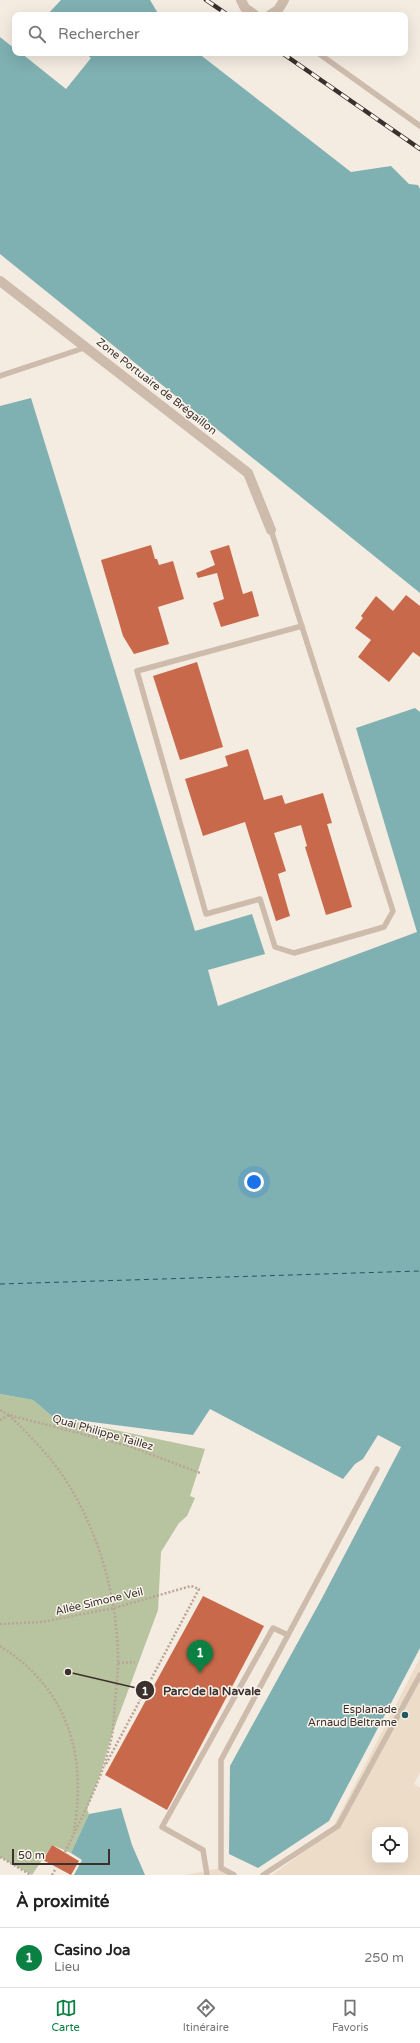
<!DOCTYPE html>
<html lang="fr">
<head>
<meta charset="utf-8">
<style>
  :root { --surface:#fff; --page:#f2f2f2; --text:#222; --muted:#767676; --line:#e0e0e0; --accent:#0b8043 }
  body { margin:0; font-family:"Varela Round",sans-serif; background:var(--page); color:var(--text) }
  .controls { position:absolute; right:12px; bottom:12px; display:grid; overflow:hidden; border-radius:8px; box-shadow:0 4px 16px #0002 }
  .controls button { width:36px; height:36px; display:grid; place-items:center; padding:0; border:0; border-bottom:1px solid var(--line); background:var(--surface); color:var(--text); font:20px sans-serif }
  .scale { position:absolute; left:12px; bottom:10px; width:98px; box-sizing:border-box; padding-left:4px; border:2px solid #3b302b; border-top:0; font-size:11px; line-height:14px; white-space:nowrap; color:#3b302b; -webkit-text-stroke:3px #fbf5ee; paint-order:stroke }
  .you { position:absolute; left:254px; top:1182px; width:14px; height:14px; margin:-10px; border:3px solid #fff; border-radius:50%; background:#1a73e8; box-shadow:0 0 0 6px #1a73e833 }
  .badge { display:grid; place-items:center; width:26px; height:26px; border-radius:50%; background:var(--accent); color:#fff; font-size:13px; font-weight:700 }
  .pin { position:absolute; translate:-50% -33px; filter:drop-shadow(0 1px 2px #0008) }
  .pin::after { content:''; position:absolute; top:21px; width:14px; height:12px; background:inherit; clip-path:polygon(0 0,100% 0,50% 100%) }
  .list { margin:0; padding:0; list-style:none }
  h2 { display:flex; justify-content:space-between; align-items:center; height:52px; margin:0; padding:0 16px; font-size:17px }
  h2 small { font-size:13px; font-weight:400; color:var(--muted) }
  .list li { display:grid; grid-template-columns:26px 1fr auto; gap:12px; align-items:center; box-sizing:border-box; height:60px; padding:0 16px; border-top:1px solid var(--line) }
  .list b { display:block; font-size:15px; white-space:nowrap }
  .list p { margin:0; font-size:13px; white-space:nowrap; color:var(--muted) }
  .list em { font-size:13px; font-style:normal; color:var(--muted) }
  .icon { flex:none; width:22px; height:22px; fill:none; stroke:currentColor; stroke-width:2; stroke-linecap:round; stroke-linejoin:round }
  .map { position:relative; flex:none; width:420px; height:1875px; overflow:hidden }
  .search { position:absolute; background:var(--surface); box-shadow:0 4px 16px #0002; left:12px; right:12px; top:12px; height:44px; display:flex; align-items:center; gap:10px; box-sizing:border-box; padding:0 14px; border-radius:8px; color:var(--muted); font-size:15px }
  .sheet { height:112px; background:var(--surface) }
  nav { display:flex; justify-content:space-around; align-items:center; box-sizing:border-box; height:56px; border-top:1px solid var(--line); background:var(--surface); font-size:11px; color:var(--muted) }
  nav a { display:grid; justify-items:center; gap:2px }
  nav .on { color:var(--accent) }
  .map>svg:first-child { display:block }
  .green { fill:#b8c4a0 }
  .plaza { fill:#ecdcc8; fill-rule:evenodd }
  .water { fill:#7fb0b2 }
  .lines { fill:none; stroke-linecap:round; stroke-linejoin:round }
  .ferry { stroke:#1f5a5e; stroke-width:1; stroke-dasharray:5 4; stroke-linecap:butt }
  .building { fill:#c8694b }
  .path { stroke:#b9a596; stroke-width:2.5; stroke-dasharray:2 2; stroke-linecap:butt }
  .lane { stroke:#cdbbac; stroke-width:5.5 }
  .street { stroke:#cdbbac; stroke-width:10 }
  .rail-casing { stroke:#3b302b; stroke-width:4.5 }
  .rail { stroke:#fbf5ee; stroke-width:3; stroke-dasharray:9; stroke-linecap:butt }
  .poi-dot { fill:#1f5a5e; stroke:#fbf5ee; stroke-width:1.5 }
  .labels { text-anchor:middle; stroke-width:3; stroke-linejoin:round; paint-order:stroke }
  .street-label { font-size:11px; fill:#3b302b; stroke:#fbf5ee }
  .poi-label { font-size:11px; fill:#3b302b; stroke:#fbf5ee; text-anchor:end }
  .leader { fill:none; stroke:#3b302b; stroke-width:1.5 }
  .callout-dot { fill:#3b302b; stroke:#fbf5ee; stroke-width:1.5 }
  .mark-label { font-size:12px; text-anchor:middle; font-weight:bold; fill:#fff }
  .callout-label { font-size:12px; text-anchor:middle; font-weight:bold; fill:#3b302b; stroke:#fbf5ee; stroke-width:3; stroke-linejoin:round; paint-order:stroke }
</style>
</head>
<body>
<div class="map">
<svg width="420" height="1875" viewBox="0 0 420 1875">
  <rect width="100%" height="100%" fill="#f4ebe1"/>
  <polygon class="green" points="0,1394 33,1400 53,1417 205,1449 190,1496 195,1498 187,1516 179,1523 161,1552 158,1610 112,1734 101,1772 87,1809 89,1814 71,1853 52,1845 32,1875 0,1857"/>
  <g class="plaza">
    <path d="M420,1658v114l-6,12 6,4v87h-148l58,-42zM375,1830h30v30h-30z"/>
    <polygon points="221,1868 234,1875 185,1875"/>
  </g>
  <g class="water">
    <polygon points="61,0 150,0 159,15 47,15"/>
    <polygon points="0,37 15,49 15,53 21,53 66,89 91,58 85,53 198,53 351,172 391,166 409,184 418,185 420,189 420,593 0,254"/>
    <polygon points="31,398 195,931 252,914 265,954 208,970 218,1006 417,932 356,728 415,708 420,712 420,1648 329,1821 258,1868 229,1854 230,1766 321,1600 401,1447 378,1435 363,1459 355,1464 343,1479 210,1409 193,1435 53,1417 33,1400 0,1394 0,406"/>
    <polygon points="121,1808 132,1845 145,1875 74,1875 82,1860 71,1853 89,1814"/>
  </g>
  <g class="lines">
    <polyline class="ferry" points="0,1284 420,1271"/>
  </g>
  <g class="building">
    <polygon points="151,545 155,559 157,559 159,565 173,561 184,599 158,607 169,644 134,654 123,636 101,560"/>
    <polygon points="229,545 243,594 252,591 259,616 221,627 213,603 224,599 217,573 198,578 196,573 215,565 210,551"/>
    <polygon points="406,595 420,606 420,657 413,652 389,682 358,657 371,640 355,628 363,618 361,616 376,596 393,611"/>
    <polygon points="197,662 223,747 180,760 153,676"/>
    <polygon points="248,749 264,800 282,795 285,804 323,793 332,823 327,824 352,907 326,915 305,847 307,846 301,825 274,833 286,871 278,874 290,916 276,921 245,822 203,836 185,779 228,766 225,756"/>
    <polygon points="203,1596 264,1626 167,1810 105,1775"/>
    <polygon points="52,1845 79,1861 71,1875 43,1860"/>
  </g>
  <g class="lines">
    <g class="path">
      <polyline points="0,1410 9,1415 129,1446 200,1473"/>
      <path d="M9,1415c19,19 39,39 54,61 36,54 55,122 55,186 0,13 -2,27 -3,40 -1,10 -1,22 -3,33 -8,42 -29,79 -47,117"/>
      <polyline points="0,1420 9,1415"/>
      <polyline points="0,1624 42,1622 114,1608 191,1586 199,1589 105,1766"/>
      <path d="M0,1646c68,43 87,108 74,185"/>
      <polyline points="118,1663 135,1662"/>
      <polyline points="0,1857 31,1875"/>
      <polyline points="52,1875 56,1868"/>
    </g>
    <g class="lane">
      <polyline points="318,53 420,126"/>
      <polyline points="0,376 87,347"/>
      <polyline points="271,530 393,911 384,927 294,953 275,947 260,899 206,914 137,671 302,626"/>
      <polyline points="207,1875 203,1850 162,1827 273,1628 288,1635 377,1469"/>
      <polyline points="234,1875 221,1868 221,1760 288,1635"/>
      <polyline points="263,1875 338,1826 420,1675"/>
    </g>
    <g class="street">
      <polyline points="241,0 245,8 255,15"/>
      <polyline points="270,15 278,10 284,0"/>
      <polyline points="0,281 248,473 271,530"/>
    </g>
    <g class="rail-casing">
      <g id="rail">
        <polyline points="206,0 228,15"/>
        <polyline points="282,53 420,149"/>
      </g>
    </g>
    <use href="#rail" class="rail"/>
  </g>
  <circle class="poi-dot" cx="405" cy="1715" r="4"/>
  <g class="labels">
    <g class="street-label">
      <text transform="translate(157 386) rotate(38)" y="4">Zone Portuaire de Brégaillon</text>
      <text transform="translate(103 1432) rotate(16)" y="4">Quai Philippe Taillez</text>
      <text transform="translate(99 1601) rotate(-13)" y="4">Allée Simone Veil</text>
    </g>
    <g class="poi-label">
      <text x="397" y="1713">Esplanade<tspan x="397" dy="13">Arnaud Beltrame</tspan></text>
    </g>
  </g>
  <path class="leader" d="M68 1672L145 1690"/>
  <g class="callout-dot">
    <circle cx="68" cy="1672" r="4"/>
    <circle cx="145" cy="1690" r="10"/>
  </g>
  <g class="mark-label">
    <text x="145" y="1695">1</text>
  </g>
  <g class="callout-label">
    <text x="212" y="1695">Parc de la Navale</text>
  </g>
</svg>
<div class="controls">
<button><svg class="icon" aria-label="locate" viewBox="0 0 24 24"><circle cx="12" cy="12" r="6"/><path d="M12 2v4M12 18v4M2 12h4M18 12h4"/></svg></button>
</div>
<div class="scale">50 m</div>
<div class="you"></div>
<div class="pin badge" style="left:200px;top:1673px">1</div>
<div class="search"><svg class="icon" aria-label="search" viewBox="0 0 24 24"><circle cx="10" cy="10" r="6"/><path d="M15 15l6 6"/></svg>Rechercher</div>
</div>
<section class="sheet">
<h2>À proximité<small></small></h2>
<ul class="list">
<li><span class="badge">1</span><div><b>Casino Joa</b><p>Lieu</p></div><em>250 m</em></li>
</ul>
</section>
<nav>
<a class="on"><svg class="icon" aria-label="map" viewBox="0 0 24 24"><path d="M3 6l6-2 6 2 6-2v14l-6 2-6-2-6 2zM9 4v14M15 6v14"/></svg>Carte</a>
<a><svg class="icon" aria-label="directions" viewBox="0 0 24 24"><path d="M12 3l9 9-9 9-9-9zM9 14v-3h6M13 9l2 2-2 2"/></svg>Itinéraire</a>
<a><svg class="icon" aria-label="saved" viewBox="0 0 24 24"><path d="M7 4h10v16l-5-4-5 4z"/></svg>Favoris</a>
</nav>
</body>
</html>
